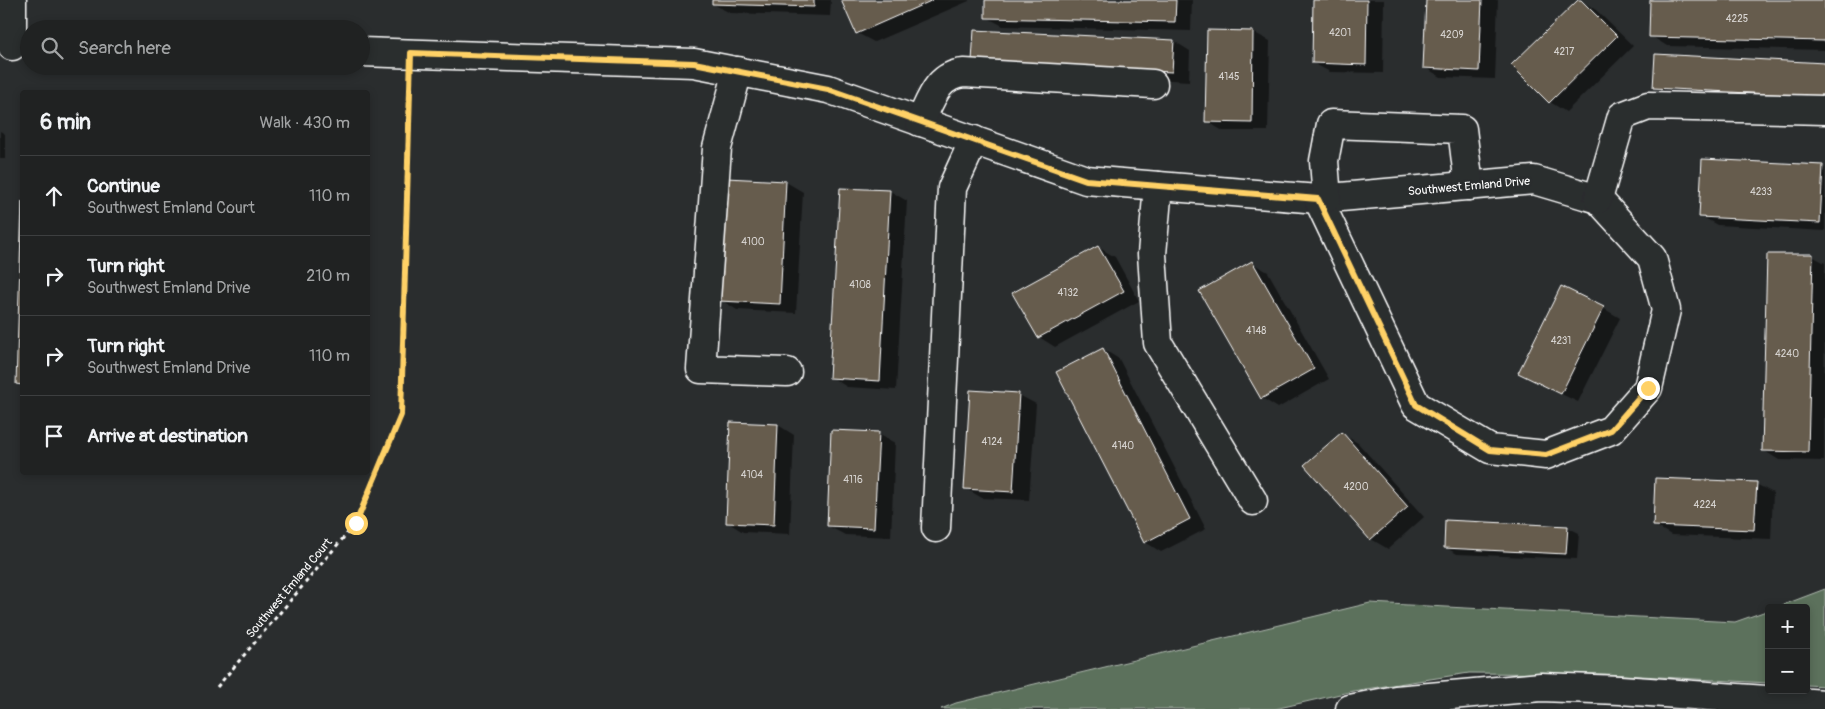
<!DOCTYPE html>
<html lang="en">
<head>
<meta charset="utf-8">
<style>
  :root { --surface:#202222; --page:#282a2a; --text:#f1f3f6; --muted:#a2a4a5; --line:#3d3f40 }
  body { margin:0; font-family:Pangolin,sans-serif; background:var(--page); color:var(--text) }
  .controls { position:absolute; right:15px; bottom:15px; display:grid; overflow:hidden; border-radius:5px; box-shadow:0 2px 8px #0003 }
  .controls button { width:45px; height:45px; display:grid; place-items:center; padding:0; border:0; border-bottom:1px solid var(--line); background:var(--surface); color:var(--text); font:25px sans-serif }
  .stop { position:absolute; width:15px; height:15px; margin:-11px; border:4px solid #ffd166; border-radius:50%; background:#fff }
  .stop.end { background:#ffd166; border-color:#fff; box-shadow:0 1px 5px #0008 }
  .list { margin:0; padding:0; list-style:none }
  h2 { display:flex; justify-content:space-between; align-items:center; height:65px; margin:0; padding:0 20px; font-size:21px }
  h2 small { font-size:16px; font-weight:400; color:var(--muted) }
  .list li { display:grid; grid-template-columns:32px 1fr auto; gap:15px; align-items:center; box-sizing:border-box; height:80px; padding:0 20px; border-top:1px solid var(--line) }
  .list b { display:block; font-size:19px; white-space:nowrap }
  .list p { margin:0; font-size:16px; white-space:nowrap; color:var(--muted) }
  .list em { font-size:16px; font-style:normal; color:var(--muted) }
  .icon { flex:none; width:28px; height:28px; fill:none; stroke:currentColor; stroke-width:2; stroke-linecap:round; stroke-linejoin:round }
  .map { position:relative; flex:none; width:1825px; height:709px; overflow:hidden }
  .search { position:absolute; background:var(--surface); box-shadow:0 2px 8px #0003; left:20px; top:20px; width:350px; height:55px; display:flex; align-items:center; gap:12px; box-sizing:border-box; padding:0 18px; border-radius:28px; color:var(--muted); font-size:19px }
  .panel { position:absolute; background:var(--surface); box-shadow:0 2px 8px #0003; left:20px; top:90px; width:350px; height:385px; border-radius:5px }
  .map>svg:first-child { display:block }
  .green { fill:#5c715c; stroke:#aeb8ae }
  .shadow { fill:#0007 }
  .building { fill:#665c4e; stroke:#fff }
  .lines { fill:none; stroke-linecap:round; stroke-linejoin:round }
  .minor-casing { stroke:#fff; stroke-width:31 }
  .highway-casing { stroke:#fff; stroke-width:31 }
  .path { stroke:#fff; stroke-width:3; stroke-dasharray:4 4; stroke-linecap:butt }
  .minor { stroke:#2a2d2e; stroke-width:28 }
  .highway { stroke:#2a2d2e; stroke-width:28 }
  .route { stroke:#ffd166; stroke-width:6 }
  .labels { text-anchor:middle; stroke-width:5; stroke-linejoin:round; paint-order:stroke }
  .number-label { font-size:10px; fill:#d9d6d3 }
  .street-label { font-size:12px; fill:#fff; stroke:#2a2d2e }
</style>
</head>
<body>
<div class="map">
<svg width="1825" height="709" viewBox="0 0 1825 709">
  <rect width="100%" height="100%" fill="#2a2d2e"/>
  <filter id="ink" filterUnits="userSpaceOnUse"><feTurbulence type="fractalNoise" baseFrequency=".02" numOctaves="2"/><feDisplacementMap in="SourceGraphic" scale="10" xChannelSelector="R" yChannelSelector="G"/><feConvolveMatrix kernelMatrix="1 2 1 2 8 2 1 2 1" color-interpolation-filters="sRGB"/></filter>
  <g filter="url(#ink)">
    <g class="green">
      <polygon points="1825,589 1825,686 1806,685 1806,608 1775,608"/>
      <polygon points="1370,603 1735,622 1769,610 1769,683 1605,674 1469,673 1353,691 1275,709 941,709 956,703"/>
    </g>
    <g class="shadow">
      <polygon points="713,0 831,0 830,16 730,13 713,4"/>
      <polygon points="843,0 969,0 969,1 874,42 857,33"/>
      <polygon points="987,0 1192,0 1191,31 1003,26 986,17"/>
      <polygon points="1315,0 1384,0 1383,73 1330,72 1313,63"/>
      <polygon points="1427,0 1498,0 1495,79 1441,77 1424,67"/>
      <polygon points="1580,0 1596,10 1633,46 1566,112 1550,102 1513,65"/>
      <polygon points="1651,0 1825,0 1825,50 1667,46 1651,36"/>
      <polygon points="1208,31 1253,32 1270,41 1268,131 1223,131 1206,121"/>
      <polygon points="1174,41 1190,51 1189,81 990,70"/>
      <polygon points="1825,64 1825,105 1671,97 1654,87"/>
      <polygon points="0,131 5,134 5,159 0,159"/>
      <polygon points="1822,166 1825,168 1825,231 1717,225 1701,216"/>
      <polygon points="727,179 786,182 803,192 796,313 737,310 721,300"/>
      <polygon points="841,189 890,191 907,201 896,390 847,387 831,377"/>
      <polygon points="22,238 22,386 17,384"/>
      <polygon points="1098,247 1115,257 1139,301 1055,347 1039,337"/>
      <polygon points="1812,256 1825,263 1824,461 1779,460 1763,450"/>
      <polygon points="1252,263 1268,272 1329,379 1278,408 1262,398"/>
      <polygon points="1603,308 1620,318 1578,402 1536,382"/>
      <polygon points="1103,349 1119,359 1206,529 1161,552 1145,542"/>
      <polygon points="971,392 1019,395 1036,404 1029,500 982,498 965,488"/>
      <polygon points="778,425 794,435 790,534 743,532 727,522"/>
      <polygon points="878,434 895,443 891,537 845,535 828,526"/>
      <polygon points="1342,434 1358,443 1424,517 1388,549 1371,539 1306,465"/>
      <polygon points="1756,484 1773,493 1771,539 1671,535 1654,525"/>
      <polygon points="1567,527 1579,533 1577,559 1457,554 1445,547"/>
    </g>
    <g class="building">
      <polygon points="712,0 814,0 814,7 712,4"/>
      <polygon points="841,0 933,0 856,34"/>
      <polygon points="985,0 1176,0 1175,22 985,18"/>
      <polygon points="1313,0 1367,0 1366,65 1312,63"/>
      <polygon points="1426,0 1482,0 1479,71 1423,68"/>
      <polygon points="1578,0 1581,0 1617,36 1549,103 1511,65"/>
      <polygon points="1650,0 1825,0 1825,41 1649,37"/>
      <polygon points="974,30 1174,40 1172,72 972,61"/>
      <polygon points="1207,30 1253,31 1252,123 1205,122"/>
      <polygon points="1655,54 1825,63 1825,97 1653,88"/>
      <polygon points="1702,159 1823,165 1820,223 1699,217"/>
      <polygon points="726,178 786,181 780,304 719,301"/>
      <polygon points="840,188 890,190 880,381 829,378"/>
      <polygon points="22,201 22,385 16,384"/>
      <polygon points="1098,246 1124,291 1038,338 1012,293"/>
      <polygon points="1767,254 1813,254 1808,452 1762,451"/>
      <polygon points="1252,261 1314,369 1261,399 1199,291"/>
      <polygon points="1561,286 1604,307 1561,394 1518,373"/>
      <polygon points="1103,348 1190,519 1144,543 1056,372"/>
      <polygon points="970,390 1019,393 1013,492 964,489"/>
      <polygon points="730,422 778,424 774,525 726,523"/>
      <polygon points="831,430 879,432 874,528 827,526"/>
      <polygon points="1342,432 1408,507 1370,540 1304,465"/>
      <polygon points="1655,478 1757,482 1754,530 1653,526"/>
      <polygon points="1445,520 1568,526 1566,554 1444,548"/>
    </g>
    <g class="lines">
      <g class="minor-casing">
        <g id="minor">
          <polyline points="12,0 12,46"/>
          <polyline points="361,52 694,63 828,89 1086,180 1318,199"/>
          <polyline points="738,71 717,148 701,369 787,372"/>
          <path d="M920,122c11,-22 17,-47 44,-49l189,11"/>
          <polygon points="1534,180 1598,199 1652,258 1666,310 1648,388 1611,430 1546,455 1490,449 1416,405 1318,199"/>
          <polyline points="1158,186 1152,254 1158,343 1253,501"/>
          <polyline points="1327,198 1324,161 1331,124 1462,129 1469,186"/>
          <polyline points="1598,199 1622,116 1648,106 1825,110"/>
          <polyline points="936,528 952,188 974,140"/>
        </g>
      </g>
      <g class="highway-casing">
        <polyline id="highway" points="1350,709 1396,700 1541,687 1620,690 1825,704"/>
      </g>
      <polyline class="path" points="217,687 356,523 401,415 410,83"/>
      <use href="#minor" class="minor"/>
      <use href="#highway" class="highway"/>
    </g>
  </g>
  <g class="lines" filter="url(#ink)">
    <polyline class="route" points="356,523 401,415 411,53 694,63 828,89 1086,180 1318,199 1416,405 1490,450 1546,455 1611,430 1648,388"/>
  </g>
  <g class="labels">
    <g class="number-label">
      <text x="1737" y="22">4225</text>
      <text x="1340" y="36">4201</text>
      <text x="1452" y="38">4209</text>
      <text x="1564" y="55">4217</text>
      <text x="1229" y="80">4145</text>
      <text x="1761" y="195">4233</text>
      <text x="753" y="245">4100</text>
      <text x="860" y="288">4108</text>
      <text x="1068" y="296">4132</text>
      <text x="1256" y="334">4148</text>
      <text x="1561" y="344">4231</text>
      <text x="1787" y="357">4240</text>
      <text x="992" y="445">4124</text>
      <text x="1123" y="449">4140</text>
      <text x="752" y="478">4104</text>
      <text x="853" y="483">4116</text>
      <text x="1356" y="490">4200</text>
      <text x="1705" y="508">4224</text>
    </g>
    <g class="street-label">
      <text transform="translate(1469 186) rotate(-5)" y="4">Southwest Emland Drive</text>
      <text transform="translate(289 588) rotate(-50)" y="4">Southwest Emland Court</text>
    </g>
  </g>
</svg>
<div class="controls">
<button>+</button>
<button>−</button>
</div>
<div class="stop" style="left:356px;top:523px"></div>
<div class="stop end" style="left:1648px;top:388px"></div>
<div class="search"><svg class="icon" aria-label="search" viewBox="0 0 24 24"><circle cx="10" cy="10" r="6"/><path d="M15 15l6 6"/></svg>Search here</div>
<section class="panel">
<h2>6 min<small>Walk · 430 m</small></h2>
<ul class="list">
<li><svg class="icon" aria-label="ahead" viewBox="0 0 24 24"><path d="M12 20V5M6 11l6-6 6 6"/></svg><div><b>Continue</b><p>Southwest Emland Court</p></div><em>110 m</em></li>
<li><svg class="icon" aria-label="right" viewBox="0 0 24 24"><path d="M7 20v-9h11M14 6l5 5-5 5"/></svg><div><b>Turn right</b><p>Southwest Emland Drive</p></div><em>210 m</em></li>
<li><svg class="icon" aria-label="right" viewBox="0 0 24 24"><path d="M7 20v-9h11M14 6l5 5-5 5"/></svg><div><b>Turn right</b><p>Southwest Emland Drive</p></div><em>110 m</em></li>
<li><svg class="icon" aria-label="arrive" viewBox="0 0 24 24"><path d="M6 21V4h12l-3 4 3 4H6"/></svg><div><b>Arrive at destination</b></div></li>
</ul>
</section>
</div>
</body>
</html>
